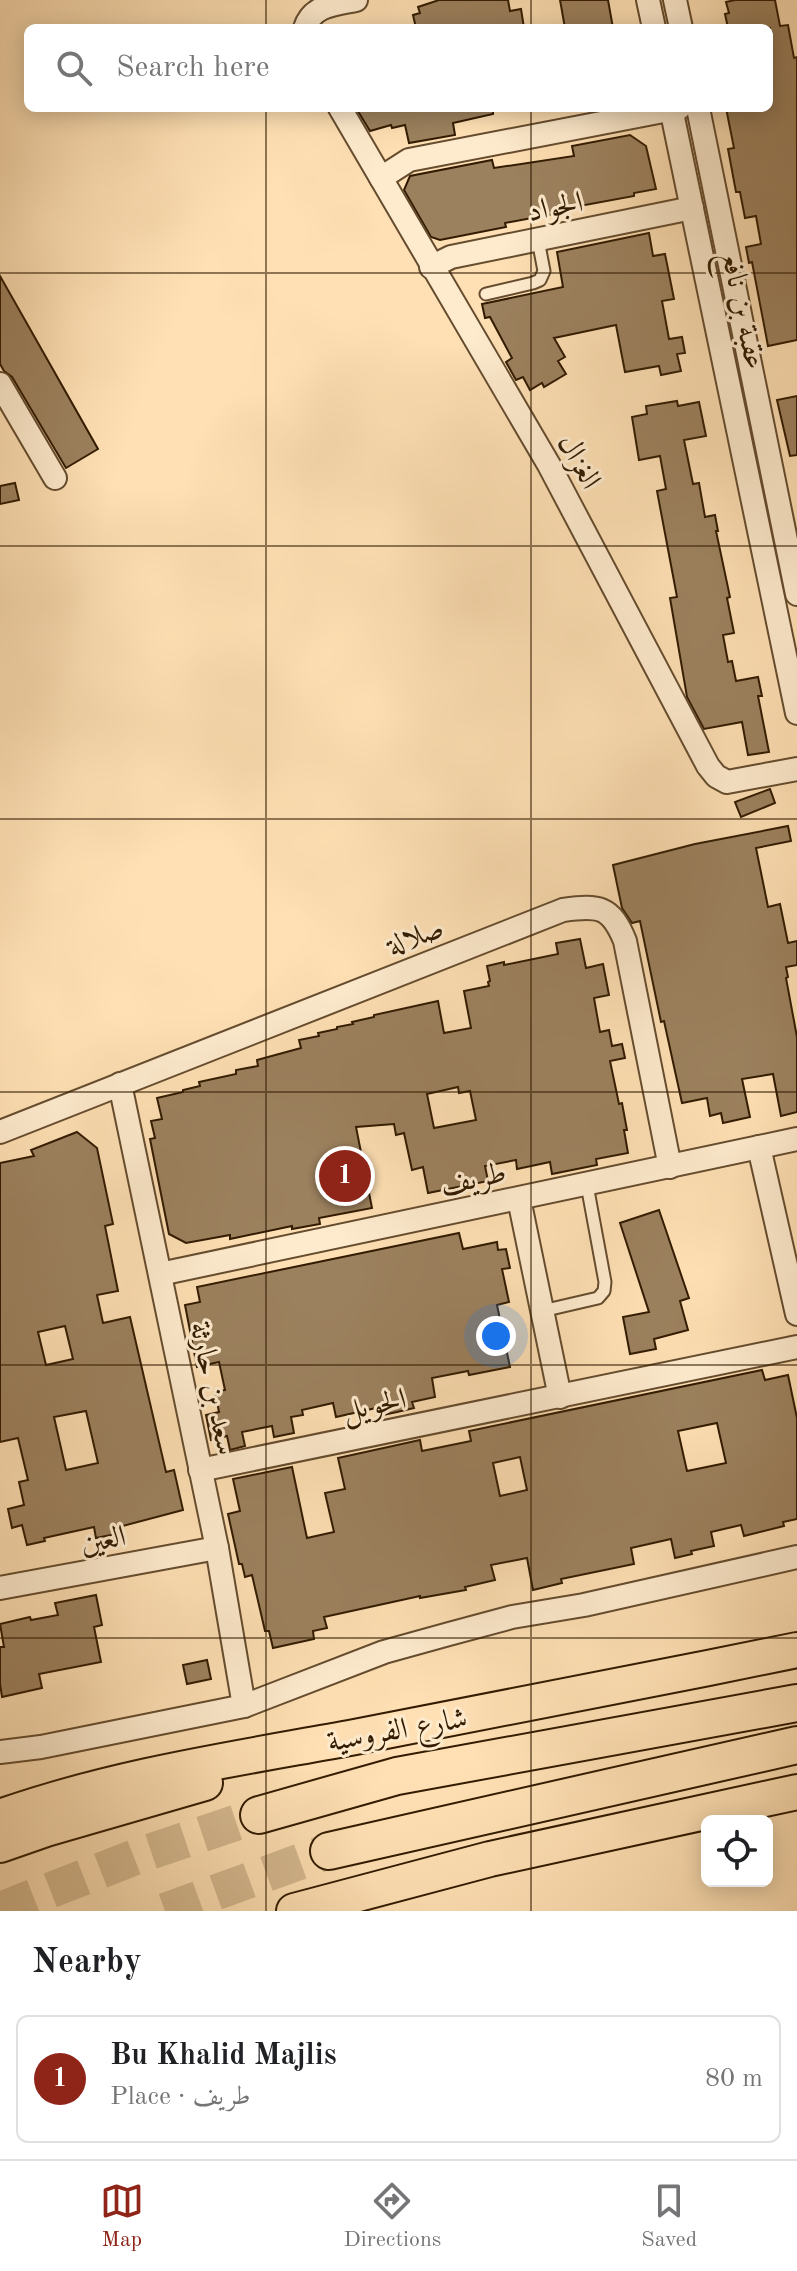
<!DOCTYPE html>
<html lang="en">
<head>
<meta charset="utf-8">
<style>
  :root { --surface:#fff; --page:#f6f6f6; --text:#202124; --muted:#757577; --line:#e0e0e0; --accent:#8f2418 }
  body { margin:0; font-family:"Old Standard TT",Amiri,serif; background:var(--page); color:var(--text) }
  .controls { position:absolute; right:24px; bottom:24px; display:grid; overflow:hidden; border-radius:12px; box-shadow:0 4px 20px #0003 }
  .controls button { width:72px; height:72px; display:grid; place-items:center; padding:0; border:0; border-bottom:2px solid var(--line); background:var(--surface); color:var(--text); font:40px sans-serif }
  .you { position:absolute; left:496px; top:1336px; width:28px; height:28px; margin:-20px; border:6px solid #fff; border-radius:50%; background:#1a73e8; box-shadow:0 0 0 12px #1a73e833 }
  .badge { display:grid; place-items:center; width:52px; height:52px; border-radius:50%; background:var(--accent); color:#fff; font-size:26px; font-weight:700 }
  .pin { position:absolute; translate:-50% -50%; border:4px solid #fff; box-shadow:0 2px 8px #0006 }
  .list { margin:0; padding:0; list-style:none }
  h2 { display:flex; justify-content:space-between; align-items:center; height:104px; margin:0; padding:0 32px; font-size:34px }
  h2 small { font-size:26px; font-weight:400; color:var(--muted) }
  .list li { display:grid; grid-template-columns:52px 1fr auto; gap:24px; align-items:center; box-sizing:border-box; height:128px; margin:0 16px 16px; padding:0 16px; border:2px solid var(--line); border-radius:12px }
  .list b { display:block; font-size:30px; white-space:nowrap }
  .list p { margin:0; font-size:26px; white-space:nowrap; color:var(--muted) }
  .list em { font-size:26px; font-style:normal; color:var(--muted) }
  .icon { flex:none; width:44px; height:44px; fill:none; stroke:currentColor; stroke-width:2; stroke-linecap:round; stroke-linejoin:round }
  .map { position:relative; flex:none; width:797px; height:1911px; overflow:hidden }
  .search { position:absolute; background:var(--surface); box-shadow:0 4px 20px #0003; left:24px; right:24px; top:24px; height:88px; display:flex; align-items:center; gap:20px; box-sizing:border-box; padding:0 28px; border-radius:12px; color:var(--muted); font-size:30px }
  .sheet { height:248px; background:var(--surface) }
  nav { display:flex; justify-content:space-around; align-items:center; box-sizing:border-box; height:112px; border-top:2px solid var(--line); background:var(--surface); font-size:22px; color:var(--muted) }
  nav a { display:grid; justify-items:center; gap:4px }
  nav .on { color:var(--accent) }
  .map>svg:first-child { display:block }
  .building { fill:#9c815e; stroke:#321b01; stroke-width:2; fill-rule:evenodd }
  .lines { fill:none; stroke-linecap:round; stroke-linejoin:round }
  .trunk-tunnel { stroke:#d5b990; stroke-width:36; stroke-dasharray:36 18; stroke-linecap:butt }
  .service-casing { stroke:#654c2e; stroke-width:15 }
  .minor-casing { stroke:#654c2e; stroke-width:26 }
  .primary-casing { stroke:#321b01; stroke-width:38 }
  .trunk-casing { stroke:#321b01; stroke-width:40 }
  .service { stroke:#feebce; stroke-width:11 }
  .minor { stroke:#feebce; stroke-width:22 }
  .primary { stroke:#fee0b4; stroke-width:34 }
  .trunk { stroke:#fee0b4; stroke-width:36 }
  .grid { fill:none; stroke:#321b01; stroke-width:2; stroke-opacity:0.55 }
  .labels { text-anchor:middle; stroke-width:6; stroke-linejoin:round; paint-order:stroke }
  .street-label { font-size:30px; fill:#321b01; stroke:#feebce }
</style>
</head>
<body>
<div class="map">
<svg width="797" height="1911" viewBox="0 0 797 1911">
  <rect width="100%" height="100%" fill="#fee0b4"/>
  <filter id="stains"><feTurbulence type="fractalNoise" baseFrequency=".0025" numOctaves="4"/><feColorMatrix values="0 0 0 0 .2 0 0 0 0 .09 0 0 0 0 .02 0 0 0 .5 -.17"/></filter>
  <radialGradient id="worn" r=".72"><stop offset=".6" stop-color="#630" stop-opacity="0"/><stop offset="1" stop-color="#630" stop-opacity=".3"/></radialGradient>
  <g class="building">
    <polygon points="439,0 508,0 510,11 521,9 524,28 416,28 413,15 420,13 418,7"/>
    <polygon points="560,0 608,0 613,28 565,28"/>
    <polygon points="735,0 775,0 780,26 788,25 794,58 797,57 797,340 768,346 752,262 749,263 746,247 761,244 756,216 745,218 740,192 736,192 728,149 734,148 726,108 769,108 770,28 728,28 725,14 729,13 726,2"/>
    <polygon points="356,108 493,108 493,114 453,123 455,135 409,143 405,125 392,128 391,125 370,131"/>
    <polygon points="630,135 646,146 656,189 634,193 634,196 574,207 575,210 505,223 506,227 440,240 431,237 404,190 410,176 492,160 494,168 574,156 572,146"/>
    <polygon points="649,233 653,256 665,254 674,299 662,301 669,339 682,337 685,353 677,354 681,371 661,375 659,366 625,372 616,325 554,338 565,357 558,361 566,374 544,387 542,383 530,390 523,377 516,380 506,362 512,358 490,317 485,318 482,304 563,287 557,252"/>
    <polygon points="0,276 98,449 66,468 12,377 4,371 0,364"/>
    <polygon points="797,396 797,455 790,456 777,400"/>
    <polygon points="677,401 678,406 699,402 706,436 684,440 693,484 699,483 705,517 715,515 718,531 716,531 730,597 727,598 734,633 723,635 728,662 732,661 736,681 758,677 762,696 758,696 769,752 748,755 742,722 704,729 687,697 670,598 677,597 657,491 666,489 660,456 639,460 632,417 647,414 646,406"/>
    <polygon points="15,483 19,500 0,504 0,486"/>
    <polygon points="770,789 775,803 741,817 735,802"/>
    <polygon points="788,826 791,841 756,848 768,907 780,904 788,943 797,941 797,965 786,967 788,977 786,978 797,1037 797,1112 781,1116 773,1074 742,1079 750,1117 723,1123 721,1113 710,1116 707,1098 682,1103 664,1021 661,1022 640,921 632,923 622,908 613,865 695,844"/>
    <path d="M580,939l6,29 17,-4 6,31 -15,3 6,34 9,-2 3,16 10,-2 3,14 -15,3 9,43 3,-1 5,27h-3l4,23 -32,6 1,6 -45,9 -2,-12 -33,7 -1,-9 -31,6 3,15 -60,12 -5,-26 -11,3 -8,-37 -8,2 -2,-11 -38,3 16,81 -53,10 1,6 -28,5v-3l-62,13v-4l-44,8 -17,-9 -19,-95 5,-1 -4,-17 11,-2 -5,-21 26,-6v-2l17,-4 -1,-4 37,-8v-4l22,-4 -1,-6 44,-12 -2,-8 20,-4 -1,-3 19,-4v-2l16,-3 -1,-2 22,-5v-2l64,-14 6,32 27,-5 -7,-37 25,-5 -1,-4 2,-1 -3,-15 17,-4v3l54,-11 -2,-11zM458,1087l1,6 11,-2 6,29 -42,8 -7,-34z"/>
    <path d="M77,1132l20,16 16,76 -8,2 13,65 -21,4 6,28 27,-6 36,155 8,-2 9,40 -68,18 1,6 -20,4 -2,-11 -50,11 1,3 -18,4 -5,-20 -10,3 -4,-19 16,-4 -5,-23 9,-2 -10,-42 -18,4v-279l34,-7 -3,-6zM65,1326l8,33 -27,6 -8,-33zM86,1411l12,52 -32,7 -12,-53z"/>
    <polygon points="659,1210 689,1298 680,1301 688,1330 654,1339 656,1349 630,1354 623,1317 649,1312 620,1223"/>
    <polygon points="459,1233 463,1249 497,1242 498,1250 506,1249 510,1268 502,1269 509,1302 497,1305 510,1367 469,1375 468,1371 432,1378 435,1397 412,1402 414,1408 397,1412 378,1416 376,1408 336,1417 333,1403 302,1410 303,1415 291,1417 294,1433 274,1437 272,1426 242,1432 245,1446 230,1450 227,1436 211,1440 206,1415 219,1412 215,1392 225,1390 219,1362 197,1367 185,1305 200,1302 197,1287"/>
    <path d="M762,1370l3,10 23,-5 9,43v101l-14,3 1,4 -40,10 -3,-11 -30,7 3,14 -23,5 1,3 -17,4 -4,-19 -40,9 3,16 -73,15 1,4 -29,7 -6,-32 -36,7 4,15 -30,7 1,3 -46,8v-2l-96,21 3,11 -14,3 1,8 -41,9 -4,-17h-4l-13,-56 -7,2 -3,-13h-3l-11,-50 12,-3 -7,-32 59,-12 15,71 27,-6 -9,-39 20,-4 -7,-31 82,-18 2,11 49,-10 -2,-10zM717,1423l9,40 -39,8 -9,-40zM520,1457l7,33 -27,6 -7,-33z"/>
    <polygon points="96,1595 102,1625 94,1627 101,1662 39,1674 42,1688 2,1697 0,1684 0,1647 4,1647 0,1624 30,1617 31,1620 58,1615 55,1603"/>
    <polygon points="207,1660 211,1679 187,1684 183,1665"/>
  </g>
  <g class="lines">
    <g class="trunk-tunnel">
      <polyline points="0,1910 143,1854 259,1815"/>
      <polyline points="165,1911 329,1851"/>
    </g>
    <g class="service-casing">
      <g id="service">
        <polyline points="486,294 533,283 540,280 544,271 538,240"/>
        <polyline points="542,1311 598,1298 604,1291 605,1282 587,1185"/>
      </g>
    </g>
    <g class="minor-casing">
      <g id="minor">
        <polyline points="648,0 654,28"/>
        <polyline points="675,0 681,28"/>
        <path d="M305,28c7,-23 31,-24 51,-28"/>
        <polyline points="340,108 549,465 708,766 716,776 727,782 797,769"/>
        <polyline points="671,108 797,713"/>
        <polyline points="698,108 797,594"/>
        <polyline points="381,178 409,160 679,108"/>
        <polyline points="431,267 451,257 692,208"/>
        <polyline points="0,384 55,478"/>
        <polyline points="120,1084 217,1548 244,1706"/>
        <path d="M0,1132l563,-222c36,-5 48,-4 62,31l45,226"/>
        <polyline points="759,1147 797,1314"/>
        <polyline points="519,1199 560,1397"/>
        <polyline points="160,1274 797,1139"/>
        <polyline points="200,1470 797,1347"/>
        <polyline points="0,1588 217,1548"/>
        <polyline points="0,1752 41,1747 244,1706 384,1652 449,1634 512,1617 584,1605 797,1557"/>
      </g>
    </g>
    <g class="primary-casing">
      <g id="primary">
        <path d="M0,1817c116,-41 235,-58 355,-80 148,-28 295,-57 442,-87"/>
        <polyline points="0,1845 46,1829 205,1783"/>
        <polyline points="294,1911 490,1859 797,1792"/>
      </g>
    </g>
    <g class="trunk-casing">
      <g id="trunk">
        <polyline points="259,1815 397,1776 797,1703"/>
        <polyline points="329,1851 797,1745"/>
      </g>
    </g>
    <use href="#service" class="service"/>
    <use href="#minor" class="minor"/>
    <use href="#primary" class="primary"/>
    <use href="#trunk" class="trunk"/>
  </g>
  <path class="grid" d="M266,0v28M531,0v28M266,108v1803M531,108v1803M0,273h797M0,546h797M0,819h797M0,1092h797M0,1365h797M0,1638h797"/>
  <g class="labels">
    <g class="street-label">
      <text transform="translate(555 206) rotate(-11)" y="10">الجواد</text>
      <text transform="translate(744 310) rotate(78)" y="10">عقبة بن نافع</text>
      <text transform="translate(580 461) rotate(61)" y="10">الغزال</text>
      <text transform="translate(415 936) rotate(-21)" y="10">صلالة</text>
      <text transform="translate(473 1178) rotate(-12)" y="10">طريف</text>
      <text transform="translate(214 1388) rotate(78)" y="10">سعد بن حارثة</text>
      <text transform="translate(374 1404) rotate(-12)" y="10">الحويل</text>
      <text transform="translate(103 1539) rotate(-11)" y="10">العين</text>
      <text transform="translate(397 1729) rotate(-10)" y="10">شارع الفروسية</text>
    </g>
  </g>
  <rect width="100%" height="100%" filter="url(#stains)"/>
  <rect width="100%" height="100%" fill="url(#worn)"/>
</svg>
<div class="controls">
<button><svg class="icon" aria-label="locate" viewBox="0 0 24 24"><circle cx="12" cy="12" r="6"/><path d="M12 2v4M12 18v4M2 12h4M18 12h4"/></svg></button>
</div>
<div class="you"></div>
<div class="pin badge" style="left:345px;top:1176px">1</div>
<div class="search"><svg class="icon" aria-label="search" viewBox="0 0 24 24"><circle cx="10" cy="10" r="6"/><path d="M15 15l6 6"/></svg>Search here</div>
</div>
<section class="sheet">
<h2>Nearby<small></small></h2>
<ul class="list">
<li><span class="badge">1</span><div><b>Bu Khalid Majlis</b><p>Place · طريف</p></div><em>80 m</em></li>
</ul>
</section>
<nav>
<a class="on"><svg class="icon" aria-label="map" viewBox="0 0 24 24"><path d="M3 6l6-2 6 2 6-2v14l-6 2-6-2-6 2zM9 4v14M15 6v14"/></svg>Map</a>
<a><svg class="icon" aria-label="directions" viewBox="0 0 24 24"><path d="M12 3l9 9-9 9-9-9zM9 14v-3h6M13 9l2 2-2 2"/></svg>Directions</a>
<a><svg class="icon" aria-label="saved" viewBox="0 0 24 24"><path d="M7 4h10v16l-5-4-5 4z"/></svg>Saved</a>
</nav>
</body>
</html>
